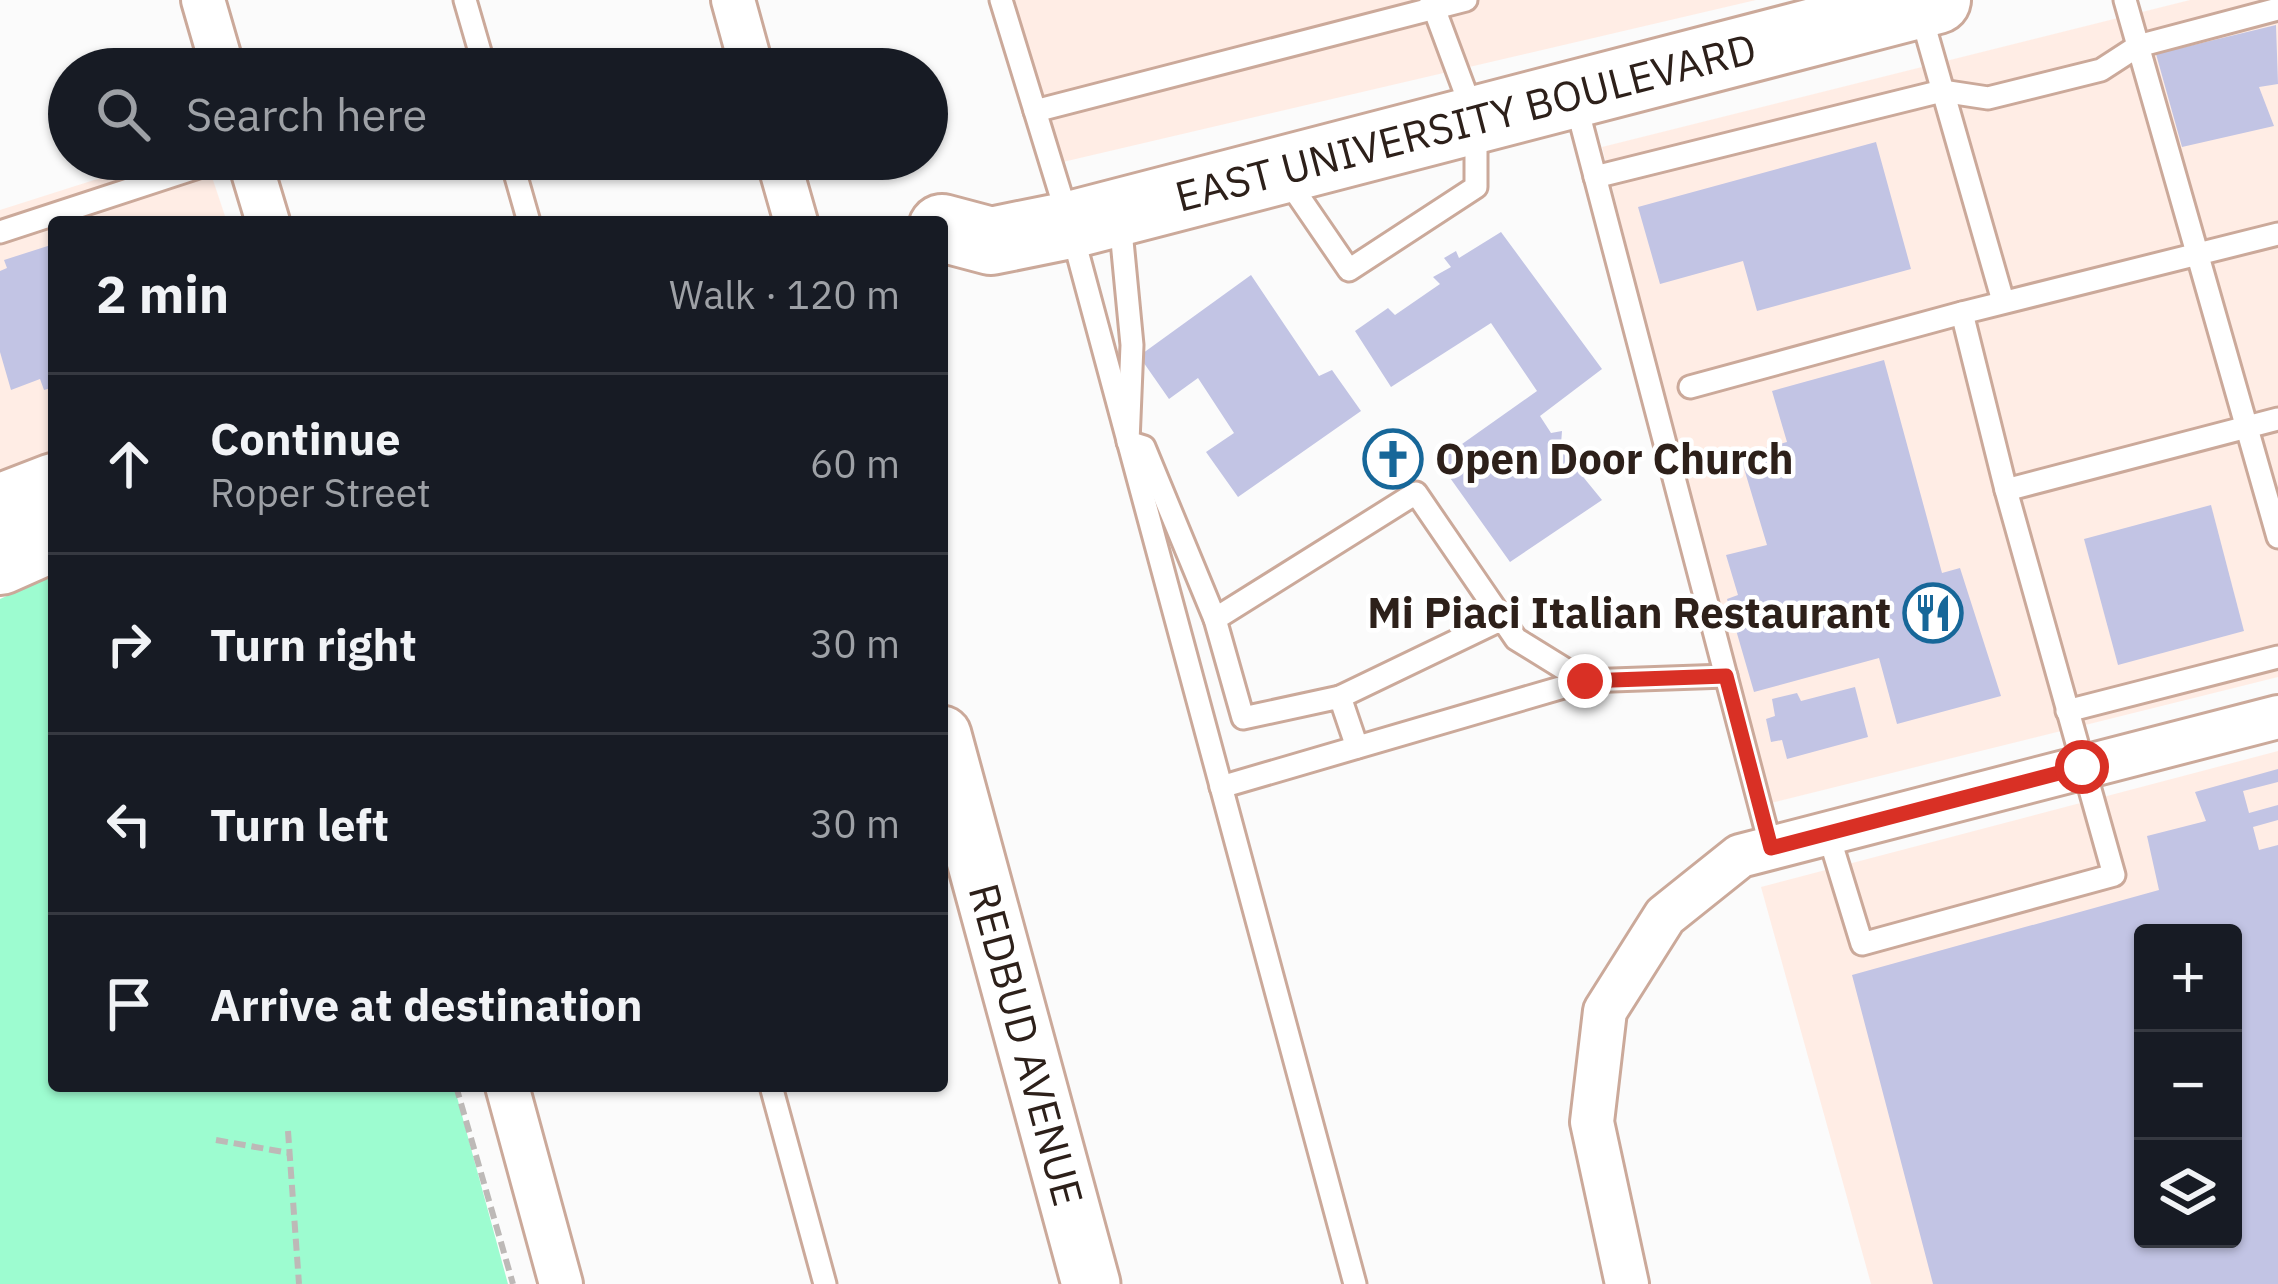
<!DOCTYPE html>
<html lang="en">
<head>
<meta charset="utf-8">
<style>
  :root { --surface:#171b24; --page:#242831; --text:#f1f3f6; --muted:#9ea1a6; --line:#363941 }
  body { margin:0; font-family:"IBM Plex Sans",sans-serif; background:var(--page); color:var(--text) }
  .controls { position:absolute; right:36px; bottom:36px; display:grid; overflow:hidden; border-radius:12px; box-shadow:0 3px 9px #0004 }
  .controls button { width:108px; height:108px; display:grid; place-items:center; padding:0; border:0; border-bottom:3px solid var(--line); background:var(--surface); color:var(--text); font:60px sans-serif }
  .stop { position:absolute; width:36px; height:36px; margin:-27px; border:9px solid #d93025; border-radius:50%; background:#fff }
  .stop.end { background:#d93025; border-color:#fff; box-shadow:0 3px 12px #0008 }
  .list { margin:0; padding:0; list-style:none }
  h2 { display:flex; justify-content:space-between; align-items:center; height:156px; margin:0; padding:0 48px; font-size:51px }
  h2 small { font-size:39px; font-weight:400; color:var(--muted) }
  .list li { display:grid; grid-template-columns:78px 1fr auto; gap:36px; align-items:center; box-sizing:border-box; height:180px; padding:0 48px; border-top:3px solid var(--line) }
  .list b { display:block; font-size:45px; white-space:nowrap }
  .list p { margin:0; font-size:39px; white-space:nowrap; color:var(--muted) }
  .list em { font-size:39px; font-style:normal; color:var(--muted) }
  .icon { flex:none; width:66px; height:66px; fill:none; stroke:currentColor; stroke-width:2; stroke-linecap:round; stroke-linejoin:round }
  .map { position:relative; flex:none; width:2278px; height:1284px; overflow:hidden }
  .search { position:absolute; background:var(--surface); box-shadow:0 3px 9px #0004; left:48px; top:48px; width:900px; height:132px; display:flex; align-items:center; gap:30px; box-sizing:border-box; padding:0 42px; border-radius:66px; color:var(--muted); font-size:45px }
  .panel { position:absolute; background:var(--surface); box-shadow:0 3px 9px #0004; left:48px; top:216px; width:900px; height:876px; border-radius:12px }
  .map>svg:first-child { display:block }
  .built { fill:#ffede5; fill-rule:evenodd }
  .green { fill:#9dfcd0 }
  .building { fill:#c2c4e4; fill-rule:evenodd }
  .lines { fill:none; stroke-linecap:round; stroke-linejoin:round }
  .lane-casing { stroke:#cba99a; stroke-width:27 }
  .street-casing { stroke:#cba99a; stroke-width:48 }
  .secondary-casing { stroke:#cba99a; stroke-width:63 }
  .primary-casing { stroke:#cba99a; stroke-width:72 }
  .path { stroke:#bdb9b7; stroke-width:6; stroke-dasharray:12 6; stroke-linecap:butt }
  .lane { stroke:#fff; stroke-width:21 }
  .street { stroke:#fff; stroke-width:42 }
  .secondary { stroke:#fff; stroke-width:57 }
  .primary { stroke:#fff; stroke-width:66 }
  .route { stroke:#d93025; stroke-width:15 }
  .labels { text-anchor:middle; stroke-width:9; stroke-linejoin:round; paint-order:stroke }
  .street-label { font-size:42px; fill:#2d201a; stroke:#fff }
  .poi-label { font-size:42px; font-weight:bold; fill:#2d201a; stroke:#fff; text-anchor:start }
</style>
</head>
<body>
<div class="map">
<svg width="2278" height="1284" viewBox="0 0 2278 1284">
  <rect width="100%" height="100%" fill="#fbfbfb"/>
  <g class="built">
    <polygon points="1003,0 1756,0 1050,165"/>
    <polygon points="2190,0 2278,0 2278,677 1767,804 1602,147"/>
    <polygon points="160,159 206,159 227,222 54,222 54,453 0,472 0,210"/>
    <path d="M2278,751v533h-407l-110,-397zM2143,933h90v306h-90z"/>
  </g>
  <polygon class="green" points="54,575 54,1086 454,1086 508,1284 0,1284 0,599"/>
  <g class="building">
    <polygon points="2276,25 2278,84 2259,87 2274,126 2182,147 2156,54"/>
    <polygon points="1876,142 1911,269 1757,311 1743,261 1660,284 1638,207"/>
    <polygon points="1501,232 1602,369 1540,416 1551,433 1562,431 1561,444 1576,466 1582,462 1591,473 1584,478 1602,500 1510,562 1438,461 1537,391 1491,323 1391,387 1355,331 1388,308 1395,315 1440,284 1433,277 1451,267 1444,258 1456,251 1459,258"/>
    <polygon points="54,244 54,387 44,390 40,379 11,390 0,352 0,271 7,268 4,260"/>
    <polygon points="1251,275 1319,376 1332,370 1361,411 1238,497 1206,452 1234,433 1198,378 1169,399 1139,356"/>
    <polygon points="1884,360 1942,573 1960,568 2001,696 1897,724 1879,658 1754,692 1727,599 1738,595 1726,555 1767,545 1740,455 1787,442 1772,391"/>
    <polygon points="2211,505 2244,631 2118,665 2084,539"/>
    <polygon points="1855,687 1868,737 1787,759 1782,740 1771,742 1766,719 1775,716 1772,699 1797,693 1801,701"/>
    <path d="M2278,769v13l-35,9 6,22 29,-8v15l-25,7 6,23 19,-5v439h-345l-81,-309 307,-85 -12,-54 59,-15 -11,-29zM2143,933h90v306h-90z"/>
  </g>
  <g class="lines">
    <g class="lane-casing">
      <g id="lane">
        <polyline points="465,0 485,69"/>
        <polyline points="1001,0 1070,225 1355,1284"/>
        <polyline points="2125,0 2278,537"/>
        <polyline points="1920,11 2003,301"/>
        <polyline points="1575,100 1771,848"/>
        <polyline points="1035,111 1466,0"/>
        <polyline points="511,159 529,222"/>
        <polyline points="1284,175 1349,270 1476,187 1476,121 1431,0"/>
        <polyline points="1595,177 1942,91 1988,98 2101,70 2138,46 2278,9"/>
        <polyline points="1120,220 1132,345 1128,442 1144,447 1215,619"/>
        <polyline points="0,232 223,159"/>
        <polyline points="1690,387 1962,313"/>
        <polyline points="2006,490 1962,313 2278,234"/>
        <polyline points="1340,697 1502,619"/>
        <polyline points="2067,711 2278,657"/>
        <polyline points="1357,747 1340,697 1243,718 1215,619 1416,493 1516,639 1584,681"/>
        <polyline points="1221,787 1584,681 1726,676"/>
        <polyline points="1828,833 1862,944 2114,875 2006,490 2278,419"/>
        <polyline points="771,1086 825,1284"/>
      </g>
    </g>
    <g class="street-casing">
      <g id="street">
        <polyline points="203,0 223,69"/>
        <polyline points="733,0 752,69"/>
        <polyline points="249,159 268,222"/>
        <polyline points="778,159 796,222"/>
        <polyline points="507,1086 561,1284"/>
        <polyline points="1627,1284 1592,1122 1605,1011 1665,916 1740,856 2278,717"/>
      </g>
    </g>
    <g class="secondary-casing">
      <g id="secondary">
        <path id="s1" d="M942,735l149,549"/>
      </g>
    </g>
    <g class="primary-casing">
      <g id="primary">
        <path id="s2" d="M942,228l49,13 79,-16 867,-225"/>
        <polyline points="0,508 54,487"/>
        <polyline points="0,561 54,537"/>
      </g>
    </g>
    <g class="path">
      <polyline points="456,1086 513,1284"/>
      <polyline points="288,1131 299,1284"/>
      <polyline points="216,1140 289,1153"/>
    </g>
    <use href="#lane" class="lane"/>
    <use href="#street" class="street"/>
    <use href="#secondary" class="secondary"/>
    <use href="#primary" class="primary"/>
  </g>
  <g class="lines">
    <polyline class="route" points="1585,681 1726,676 1771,848 2082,767"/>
  </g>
  <defs>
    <g id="church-ring" transform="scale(3)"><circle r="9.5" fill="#fff" stroke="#176799" stroke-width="1.5"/><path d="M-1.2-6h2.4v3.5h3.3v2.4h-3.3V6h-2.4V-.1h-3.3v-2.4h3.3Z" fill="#176799"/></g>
    <g id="restaurant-ring" transform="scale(3)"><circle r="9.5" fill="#fff" stroke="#176799" stroke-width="1.5"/><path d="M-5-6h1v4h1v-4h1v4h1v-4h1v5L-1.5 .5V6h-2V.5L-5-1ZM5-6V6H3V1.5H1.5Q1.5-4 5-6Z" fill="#176799"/></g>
  </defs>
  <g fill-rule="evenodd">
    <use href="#church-ring" x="1393" y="459"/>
    <use href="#restaurant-ring" x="1933" y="613"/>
  </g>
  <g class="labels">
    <g class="street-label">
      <text dy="15" stroke="none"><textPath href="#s2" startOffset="540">EAST UNIVERSITY BOULEVARD</textPath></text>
      <text dy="15" stroke="none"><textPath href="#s1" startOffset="321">REDBUD AVENUE</textPath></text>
    </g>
    <g class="poi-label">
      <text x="1435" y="474">Open Door Church</text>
      <text x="1891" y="628" text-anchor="end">Mi Piaci Italian Restaurant</text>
    </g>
  </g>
</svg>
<div class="controls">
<button>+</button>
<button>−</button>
<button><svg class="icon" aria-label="layers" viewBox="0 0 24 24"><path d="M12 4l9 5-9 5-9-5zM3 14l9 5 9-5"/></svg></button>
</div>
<div class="stop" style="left:2082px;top:767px"></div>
<div class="stop end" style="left:1585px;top:681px"></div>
<div class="search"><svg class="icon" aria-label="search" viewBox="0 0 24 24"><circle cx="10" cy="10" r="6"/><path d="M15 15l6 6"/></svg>Search here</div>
<section class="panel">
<h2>2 min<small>Walk · 120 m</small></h2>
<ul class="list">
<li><svg class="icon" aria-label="ahead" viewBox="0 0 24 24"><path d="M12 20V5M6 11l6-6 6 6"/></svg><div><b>Continue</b><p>Roper Street</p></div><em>60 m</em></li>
<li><svg class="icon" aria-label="right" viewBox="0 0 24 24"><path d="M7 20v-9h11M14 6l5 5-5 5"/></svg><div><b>Turn right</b></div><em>30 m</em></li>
<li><svg class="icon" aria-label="left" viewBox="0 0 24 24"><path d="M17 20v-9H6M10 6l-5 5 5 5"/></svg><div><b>Turn left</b></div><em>30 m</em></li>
<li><svg class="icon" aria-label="arrive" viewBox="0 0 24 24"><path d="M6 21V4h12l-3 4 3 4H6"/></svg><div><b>Arrive at destination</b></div></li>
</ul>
</section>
</div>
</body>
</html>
